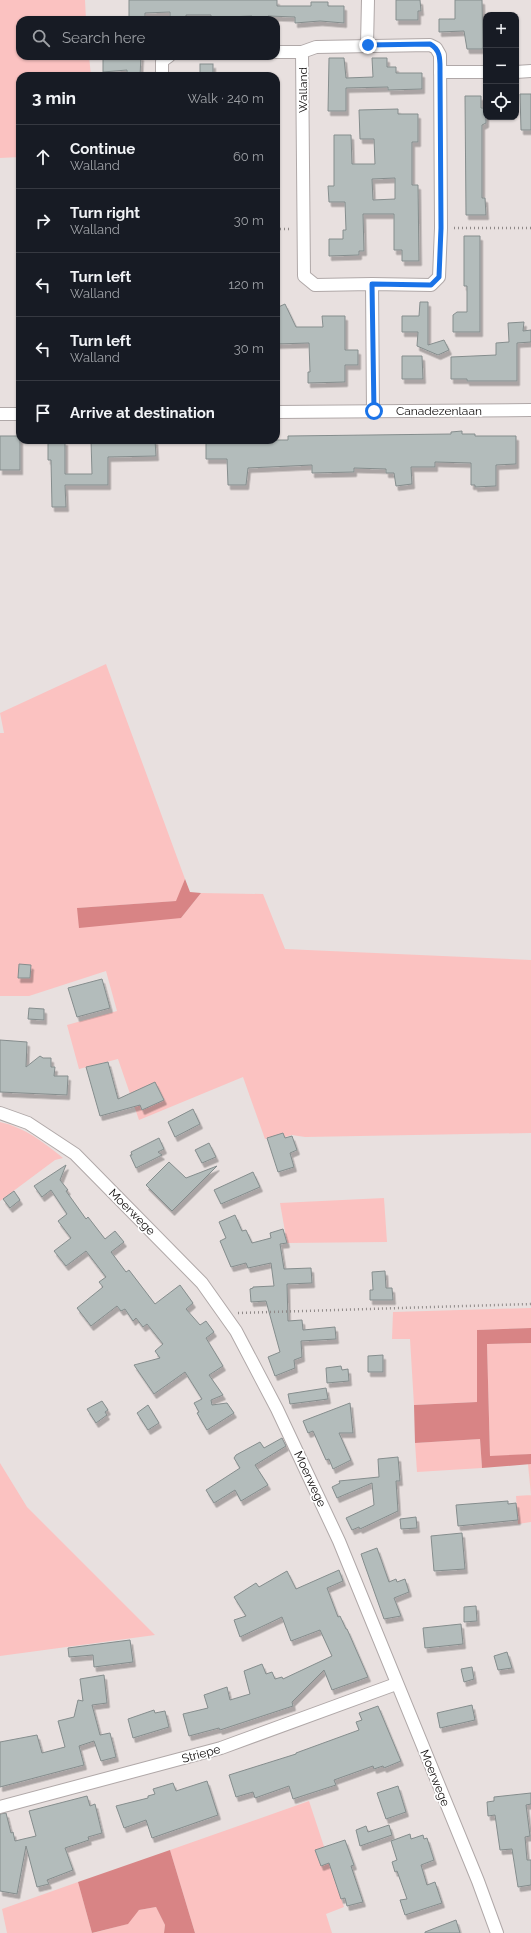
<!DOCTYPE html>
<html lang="en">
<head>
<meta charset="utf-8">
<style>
  :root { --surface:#171b24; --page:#242831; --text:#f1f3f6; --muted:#9ea1a6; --line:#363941 }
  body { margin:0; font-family:Raleway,sans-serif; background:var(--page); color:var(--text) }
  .controls { position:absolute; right:12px; top:12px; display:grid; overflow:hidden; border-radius:8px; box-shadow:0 1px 3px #0004 }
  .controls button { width:36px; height:36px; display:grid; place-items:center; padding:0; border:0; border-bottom:1px solid var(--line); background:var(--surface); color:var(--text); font:20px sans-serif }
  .stop { position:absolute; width:12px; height:12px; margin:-9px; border:3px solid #1a73e8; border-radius:50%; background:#fff }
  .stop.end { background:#1a73e8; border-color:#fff; box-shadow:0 1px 4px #0008 }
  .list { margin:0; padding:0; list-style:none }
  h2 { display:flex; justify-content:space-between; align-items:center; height:52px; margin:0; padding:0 16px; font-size:17px }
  h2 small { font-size:13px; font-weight:400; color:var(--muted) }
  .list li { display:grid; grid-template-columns:26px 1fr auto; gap:12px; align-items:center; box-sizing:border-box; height:64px; padding:0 16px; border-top:1px solid var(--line) }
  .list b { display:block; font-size:15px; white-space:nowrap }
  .list p { margin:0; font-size:13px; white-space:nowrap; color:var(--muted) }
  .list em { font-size:13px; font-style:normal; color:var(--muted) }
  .icon { flex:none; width:22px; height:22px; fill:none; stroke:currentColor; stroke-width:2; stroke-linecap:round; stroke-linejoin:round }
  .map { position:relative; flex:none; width:531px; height:1933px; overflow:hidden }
  .search { position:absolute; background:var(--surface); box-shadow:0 1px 3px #0004; left:16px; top:16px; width:264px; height:44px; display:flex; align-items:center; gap:10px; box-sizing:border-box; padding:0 14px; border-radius:12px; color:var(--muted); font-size:15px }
  .panel { position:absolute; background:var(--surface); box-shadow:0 1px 3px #0004; left:16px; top:72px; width:264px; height:372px; border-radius:12px }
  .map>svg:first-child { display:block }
  .green { fill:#fbc2c1 }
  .forest { fill:#d88485 }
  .building { fill:#b3bcbb; stroke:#858d8d; fill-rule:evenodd; filter:url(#shadow) }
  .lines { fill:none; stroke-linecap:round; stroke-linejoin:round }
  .street-casing { stroke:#b0a8a8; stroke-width:14 }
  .path { stroke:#8f8988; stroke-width:2.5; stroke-dasharray:1 3; stroke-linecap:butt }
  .street { stroke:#fff; stroke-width:12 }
  .route { stroke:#1a73e8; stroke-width:5 }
  .labels { text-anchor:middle; stroke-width:3.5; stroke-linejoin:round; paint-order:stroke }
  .street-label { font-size:12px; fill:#100d0d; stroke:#fff }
</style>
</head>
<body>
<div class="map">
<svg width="531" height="1933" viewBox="0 0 531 1933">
  <defs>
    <filter id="shadow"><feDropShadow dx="2.5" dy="4.5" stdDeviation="0" flood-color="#0004"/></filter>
  </defs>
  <rect width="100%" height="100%" fill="#e8e0df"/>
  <g class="green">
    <polygon points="0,0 85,0 86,20 20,20 20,56 89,56 91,76 20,76 20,157 0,158"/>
    <polygon points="106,664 185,879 177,901 78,908 181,918 201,893 263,894 285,949 531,960 531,1133 305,1137 292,1135 285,1137 283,1133 265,1139 243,1077 139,1120 118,1059 79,1069 67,1025 117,1011 106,971 29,996 0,996 0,733 4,733 0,713"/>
    <path d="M0,1122c26,6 43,20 63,36l-8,2 -55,41z"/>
    <polygon points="384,1198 387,1242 287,1243 280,1203"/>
    <polygon points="531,1308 531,1328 477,1330 477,1402 414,1405 410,1339 392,1339 393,1312"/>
    <polygon points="531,1343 531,1454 490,1457 487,1344"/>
    <polygon points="480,1439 482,1468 417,1472 415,1443"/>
    <polygon points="0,1463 27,1507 155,1635 0,1656"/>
    <polygon points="528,1464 531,1464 531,1522 518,1524 516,1496 531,1495"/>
    <polygon points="309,1801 344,1907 326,1914 332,1933 195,1933 170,1850"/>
    <polygon points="78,1882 92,1933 7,1933 2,1909"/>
    <polygon points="156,1907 165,1925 164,1933 93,1933 127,1924 139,1910"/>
  </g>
  <g class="forest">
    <polygon points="185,879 190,892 201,893 181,918 79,928 77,908 176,901"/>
    <polygon points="531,1328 531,1343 487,1344 490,1456 531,1454 531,1464 482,1468 480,1439 415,1443 414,1405 477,1402 477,1330"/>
    <polygon points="170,1850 195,1933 164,1933 165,1925 156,1907 139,1910 128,1924 92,1933 78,1882"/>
  </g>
  <g class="building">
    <polygon points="129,0 277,0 277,6 311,6 311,2 328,2 328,6 344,6 344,23 320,21 295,23 295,17 268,16 268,20 252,20 252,16 227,17 227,20 211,20 211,15 186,15 186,20 170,20 170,12 145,13 145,20 129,20"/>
    <polygon points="396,0 420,0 421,11 418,11 418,20 396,20"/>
    <polygon points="455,0 482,0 483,49 467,49 464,31 439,32 439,19 455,19"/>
    <polygon points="103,56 141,56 140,76 127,76 127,70 103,72"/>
    <polygon points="329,58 344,58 346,78 373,77 372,58 387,58 387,67 396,67 396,73 422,73 422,89 388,90 388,87 346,88 346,111 328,111"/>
    <rect x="200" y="64" width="13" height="12"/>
    <polygon points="520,94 531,94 531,130 521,130"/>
    <polygon points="465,96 481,96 481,108 486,108 486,123 482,125 482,198 485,198 486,215 466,215"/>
    <path d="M398,109v5h20v28h-6v43h6l1,76h-17v-11h-8v-36h-31l1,37h-5v4l-30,1v-17h14v-9h3l-1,-28h-16l-1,-16h6v-51h17l1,29h23l-1,-25h-14l-1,-29zM395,178v21l-22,1 -1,-21z"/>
    <polygon points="464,236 480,236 480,332 453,332 453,315 457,312 467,312 467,286 464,286"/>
    <polygon points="420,302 428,302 428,345 444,340 449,350 438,355 417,346 418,332 402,332 402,316 419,316"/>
    <polygon points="285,304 296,327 323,327 322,316 345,316 345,350 358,350 358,365 345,365 345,382 308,383 308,372 310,372 309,343 276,344 276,308"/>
    <polygon points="524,322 523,331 531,330 531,342 517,343 517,381 467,381 467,379 451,379 451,357 496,355 496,343 509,342 508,323"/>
    <polygon points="402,356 422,356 423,379 402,379"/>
    <polygon points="462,431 462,434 475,434 475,436 516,436 516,464 496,465 496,486 475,487 475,485 471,485 471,463 435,462 435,467 411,467 412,484 396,486 394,473 386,473 386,469 354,468 354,472 312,473 312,465 248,468 246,485 228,485 227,459 206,459 206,440 288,440 288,436 451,434 451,432"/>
    <rect x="0" y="436" width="20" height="34"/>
    <polygon points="91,440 155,440 156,456 108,457 108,485 65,485 66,507 52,507 51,460 48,460 48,441 65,441 65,474 92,474"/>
    <polygon points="19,964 31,965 30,978 18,978"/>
    <polygon points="102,979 110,1008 77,1017 68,988"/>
    <polygon points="29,1008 44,1009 44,1020 28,1019"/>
    <polygon points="0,1040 27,1042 26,1067 40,1056 43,1058 51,1058 51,1067 55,1067 54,1076 68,1076 67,1095 0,1092"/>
    <polygon points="108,1062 118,1099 155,1082 164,1100 142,1110 140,1105 100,1116 86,1067"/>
    <polygon points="193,1109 200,1124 175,1137 168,1122"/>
    <polygon points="283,1133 285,1138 292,1136 297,1150 290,1153 294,1167 278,1172 267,1138"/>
    <polygon points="159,1138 164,1149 158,1152 162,1155 136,1168 130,1155 132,1155 131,1152"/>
    <polygon points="209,1143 216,1157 202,1163 195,1150"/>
    <polygon points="169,1162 186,1178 217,1166 172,1211 146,1185"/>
    <polygon points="66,1165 60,1180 68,1190 66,1191 86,1219 88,1217 105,1239 115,1231 124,1242 111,1252 126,1272 129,1270 155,1304 180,1285 193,1303 186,1309 200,1325 206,1321 214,1332 206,1338 223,1366 209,1375 223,1395 211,1400 212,1405 227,1403 234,1413 207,1430 197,1413 199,1412 194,1403 202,1399 185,1372 154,1394 134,1365 160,1358 155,1351 163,1344 147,1324 143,1327 136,1318 133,1321 125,1309 121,1311 117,1306 91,1326 77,1308 103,1287 99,1282 106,1277 86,1251 66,1266 54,1251 71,1238 58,1221 67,1214 51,1190 42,1197 34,1186"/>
    <polygon points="253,1172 260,1187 221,1204 214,1190"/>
    <polygon points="14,1191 20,1200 10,1208 3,1199"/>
    <polygon points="235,1215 242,1231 246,1230 252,1243 271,1238 270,1233 283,1229 287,1243 280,1244 284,1269 311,1268 312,1283 287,1284 288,1321 302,1320 303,1330 335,1327 336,1339 301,1341 302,1357 294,1360 295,1368 275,1376 268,1357 280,1352 266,1301 251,1302 250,1289 253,1288 253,1287 274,1286 271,1263 248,1268 246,1263 231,1267 220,1241 226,1238 219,1222"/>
    <polygon points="385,1271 386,1288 392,1288 393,1300 370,1300 370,1290 373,1290 372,1272"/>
    <polygon points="383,1355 383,1372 368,1372 368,1356"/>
    <polygon points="341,1366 342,1370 348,1369 349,1381 327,1383 326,1368"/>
    <polygon points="326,1388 328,1399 290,1404 288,1394"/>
    <polygon points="102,1401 108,1410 105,1412 107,1415 96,1423 87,1409"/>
    <polygon points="350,1403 353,1433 339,1433 351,1460 333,1469 329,1459 326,1460 313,1431 308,1433 303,1421"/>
    <polygon points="148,1405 159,1423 148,1430 137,1413"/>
    <polygon points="282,1438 286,1446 255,1465 268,1485 241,1501 235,1490 214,1503 206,1490 240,1468 234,1458 236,1455 260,1442 264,1448"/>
    <polygon points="398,1457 400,1481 396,1481 398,1511 360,1529 359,1527 352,1530 346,1518 374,1505 372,1483 337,1498 332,1487 340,1483 339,1481 379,1477 378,1459"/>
    <polygon points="508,1501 508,1504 516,1503 518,1520 458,1526 456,1505"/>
    <polygon points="416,1517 417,1528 401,1529 400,1519"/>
    <polygon points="462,1533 465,1569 434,1571 431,1536"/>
    <polygon points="377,1548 389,1582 396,1579 397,1582 405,1579 409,1592 394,1598 401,1616 384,1619 364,1563 361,1554"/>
    <polygon points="339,1570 343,1581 327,1588 338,1617 340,1616 346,1629 347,1629 368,1677 332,1690 324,1670 292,1702 293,1706 220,1730 219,1728 189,1736 183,1714 208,1708 204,1695 227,1687 230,1700 250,1694 244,1671 262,1664 266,1674 272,1672 275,1679 282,1677 283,1679 332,1656 320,1630 291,1641 282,1617 240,1637 234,1620 246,1616 234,1597 256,1583 259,1587 287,1571 296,1589"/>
    <polygon points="476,1606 477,1621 464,1622 464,1607"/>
    <polygon points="461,1624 463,1644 425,1648 423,1628"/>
    <polygon points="130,1640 133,1662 94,1667 93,1655 69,1657 68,1648"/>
    <polygon points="507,1652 512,1668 498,1670 494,1656"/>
    <polygon points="472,1667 474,1679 464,1682 461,1669"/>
    <polygon points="104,1675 107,1703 92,1705 100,1735 110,1733 116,1757 101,1761 94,1741 79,1746 84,1765 0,1787 0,1742 37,1735 42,1753 65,1747 58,1721 74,1717 78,1700 83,1701 80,1679"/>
    <polygon points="472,1705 475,1720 440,1728 437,1713"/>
    <polygon points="378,1706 401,1761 384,1768 383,1766 374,1769 373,1766 334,1780 336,1785 293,1799 289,1786 255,1798 253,1792 236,1797 229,1775 296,1754 296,1753 359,1730 356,1722 362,1720 359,1713"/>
    <polygon points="154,1710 155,1713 165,1711 169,1727 133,1738 128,1719"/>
    <polygon points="207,1781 218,1815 152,1838 146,1820 124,1828 116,1806 148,1798 148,1796 155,1794 153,1789 173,1783 176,1791"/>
    <polygon points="398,1786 406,1812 386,1819 377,1793"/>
    <polygon points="531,1793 531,1804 526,1805 530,1836 525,1837 527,1860 531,1860 531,1885 518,1887 512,1849 500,1850 495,1815 488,1816 487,1802 494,1801 494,1797"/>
    <polygon points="87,1796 90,1806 95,1804 102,1833 88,1837 89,1840 65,1848 73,1870 47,1880 49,1884 37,1887 26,1846 17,1894 0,1891 0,1814 6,1813 11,1833 13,1832 15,1841 36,1836 29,1811"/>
    <polygon points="389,1825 392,1835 360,1846 356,1830 366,1826 368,1832"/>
    <polygon points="410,1834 411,1839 423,1835 424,1839 427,1838 434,1860 421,1865 427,1885 435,1882 442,1903 405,1915 400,1900 407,1899 397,1871 395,1872 392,1862 397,1860 391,1841"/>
    <polygon points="345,1840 354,1865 351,1866 363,1902 347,1906 345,1898 341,1899 329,1863 321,1866 315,1850"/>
    <polygon points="456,1920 460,1933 425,1933 425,1932"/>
  </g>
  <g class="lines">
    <g class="street-casing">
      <g id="street">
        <polyline points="367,45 368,0"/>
        <polyline points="276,52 302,52"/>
        <polyline points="440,72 486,72"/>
        <polyline points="516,72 531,71"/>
        <polyline points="162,76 162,61 169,56"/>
        <polyline points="372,284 315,285 304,276 302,52 316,47 430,45 436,48 440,55 441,228 439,277 431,285 372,284 373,411"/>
        <polyline points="276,412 531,410"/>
        <polyline points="0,414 20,414"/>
        <polyline points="0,1113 28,1123 75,1154 202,1283 236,1331 277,1409 339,1541 478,1881 497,1933"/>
        <polyline points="0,1807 221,1748 396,1684"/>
      </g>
    </g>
    <g class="path">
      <polyline points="454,228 531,228"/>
      <polyline points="276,229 291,229"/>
      <polyline points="238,1313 531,1304"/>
    </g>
    <use href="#street" class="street"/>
  </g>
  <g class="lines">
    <path class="route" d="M368,45l62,-1c11,6 10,16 10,28l1,156 -2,49 -8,8 -59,-1 2,127"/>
  </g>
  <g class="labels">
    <g class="street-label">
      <text transform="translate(303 90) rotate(-90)" y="4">Walland</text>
      <text x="439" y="415">Canadezenlaan</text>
      <text transform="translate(132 1212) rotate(45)" y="4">Moerwege</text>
      <text transform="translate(310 1479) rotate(65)" y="4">Moerwege</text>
      <text transform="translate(201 1754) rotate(-15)" y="4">Striepe</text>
      <text transform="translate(435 1778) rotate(68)" y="4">Moerwege</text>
    </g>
  </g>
</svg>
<div class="controls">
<button>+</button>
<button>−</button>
<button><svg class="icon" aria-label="locate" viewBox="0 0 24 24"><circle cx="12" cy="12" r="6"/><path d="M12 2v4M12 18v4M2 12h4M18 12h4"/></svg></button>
</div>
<div class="stop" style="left:374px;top:411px"></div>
<div class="stop end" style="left:368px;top:45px"></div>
<div class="search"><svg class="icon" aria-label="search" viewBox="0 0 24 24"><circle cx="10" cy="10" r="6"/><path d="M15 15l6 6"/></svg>Search here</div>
<section class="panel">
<h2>3 min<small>Walk · 240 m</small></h2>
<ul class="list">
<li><svg class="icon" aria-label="ahead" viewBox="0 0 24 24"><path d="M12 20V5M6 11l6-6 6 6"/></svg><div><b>Continue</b><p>Walland</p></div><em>60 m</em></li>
<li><svg class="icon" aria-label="right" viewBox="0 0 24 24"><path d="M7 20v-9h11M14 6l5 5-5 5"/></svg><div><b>Turn right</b><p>Walland</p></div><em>30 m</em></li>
<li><svg class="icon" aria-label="left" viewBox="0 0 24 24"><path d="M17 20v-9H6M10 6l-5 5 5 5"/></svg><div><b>Turn left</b><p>Walland</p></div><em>120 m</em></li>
<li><svg class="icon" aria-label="left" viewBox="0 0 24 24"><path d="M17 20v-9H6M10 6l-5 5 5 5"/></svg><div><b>Turn left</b><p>Walland</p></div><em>30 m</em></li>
<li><svg class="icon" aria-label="arrive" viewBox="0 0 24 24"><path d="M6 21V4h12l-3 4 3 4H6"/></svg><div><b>Arrive at destination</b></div></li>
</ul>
</section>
</div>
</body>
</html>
